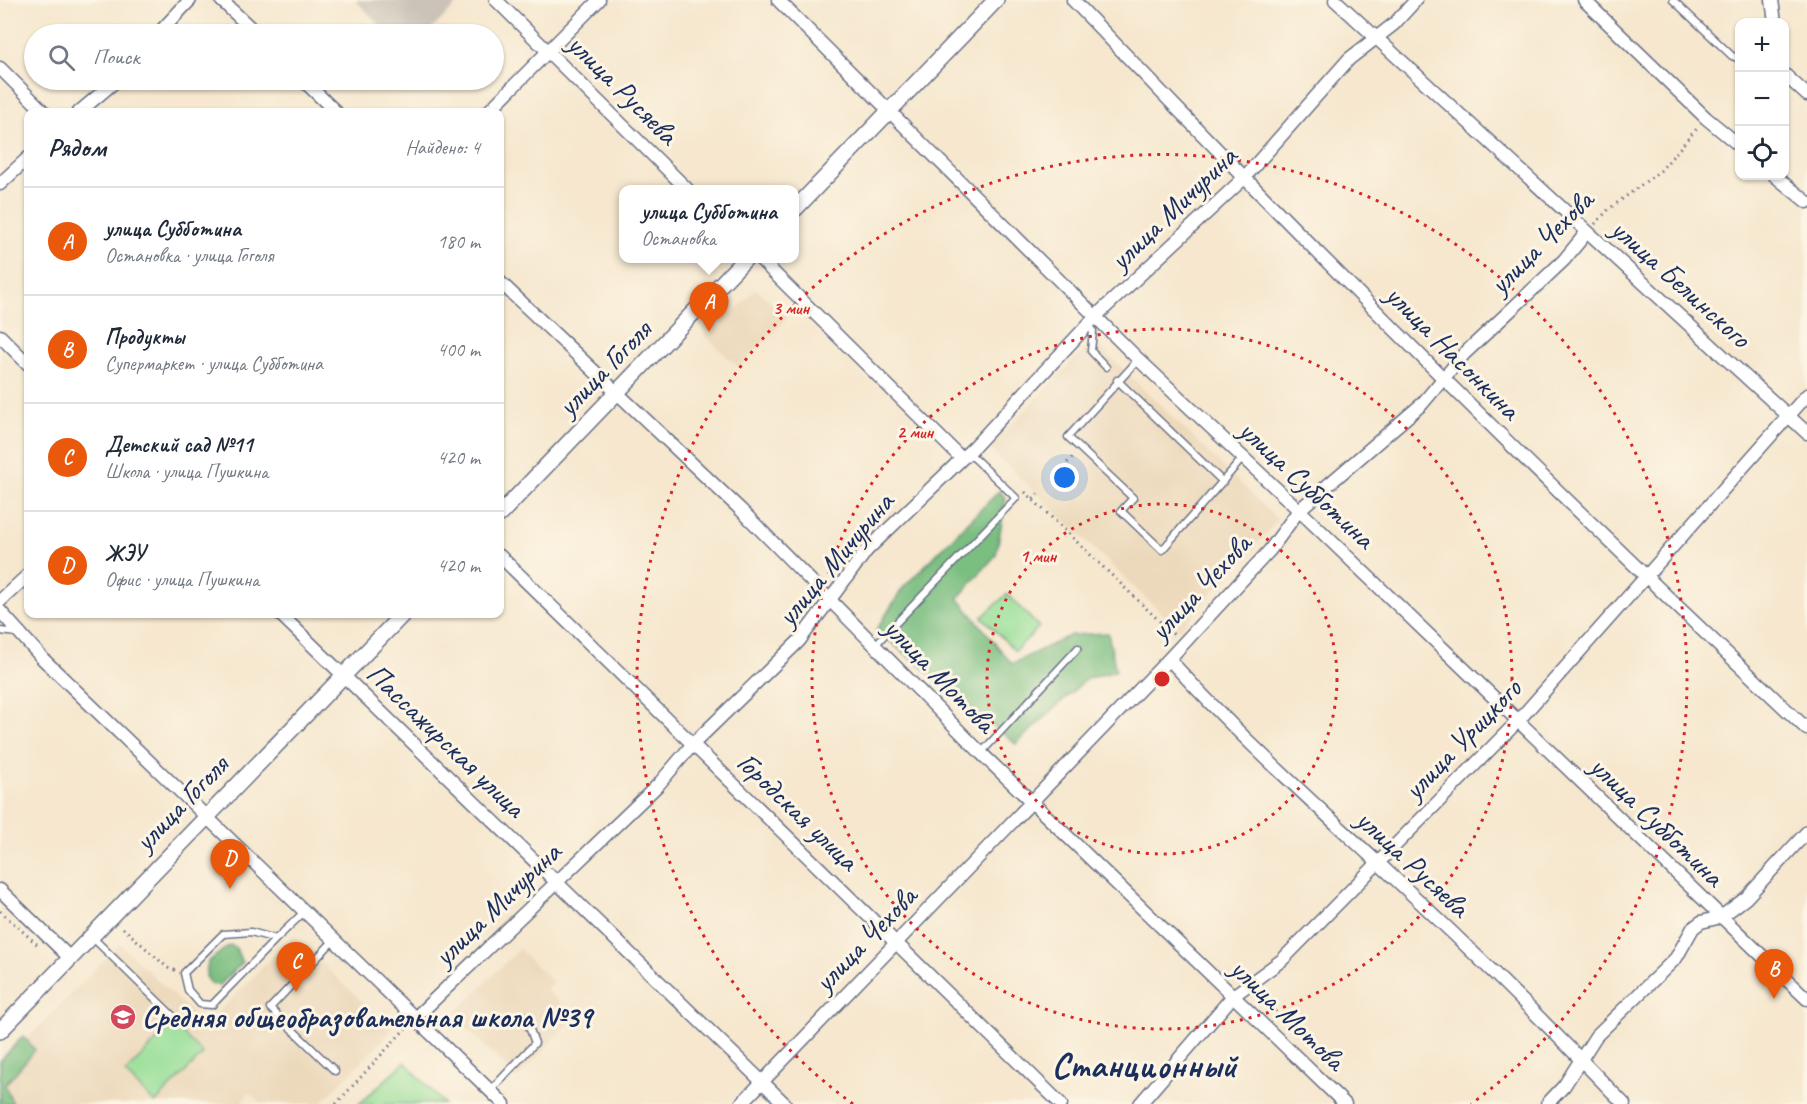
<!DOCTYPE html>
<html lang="ru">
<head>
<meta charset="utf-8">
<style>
  :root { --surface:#fff; --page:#f2f2f3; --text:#1f2937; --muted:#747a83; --line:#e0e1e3; --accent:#ea580c }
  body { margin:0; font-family:Caveat,sans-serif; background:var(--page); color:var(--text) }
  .controls { position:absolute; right:18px; top:18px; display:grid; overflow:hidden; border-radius:12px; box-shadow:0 2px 4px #0004 }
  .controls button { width:54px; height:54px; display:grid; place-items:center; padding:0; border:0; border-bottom:2px solid var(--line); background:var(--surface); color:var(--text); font:30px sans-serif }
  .you { position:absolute; left:1065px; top:478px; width:21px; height:21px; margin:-15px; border:4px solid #fff; border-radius:50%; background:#1a73e8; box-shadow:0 0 0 9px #1a73e833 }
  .badge { display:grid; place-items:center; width:39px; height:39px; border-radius:50%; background:var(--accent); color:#fff; font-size:20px; font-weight:700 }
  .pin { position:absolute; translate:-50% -50px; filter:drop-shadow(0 2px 3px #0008) }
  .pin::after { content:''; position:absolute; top:32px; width:21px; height:18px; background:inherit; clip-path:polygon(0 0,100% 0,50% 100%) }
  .popup { position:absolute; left:619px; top:185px; width:180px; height:78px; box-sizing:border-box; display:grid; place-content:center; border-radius:12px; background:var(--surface); filter:drop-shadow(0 2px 4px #0005); font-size:20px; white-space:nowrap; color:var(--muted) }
  .popup b { font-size:22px; color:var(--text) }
  .popup::after { content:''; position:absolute; left:50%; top:100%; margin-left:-12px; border:12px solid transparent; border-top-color:var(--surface) }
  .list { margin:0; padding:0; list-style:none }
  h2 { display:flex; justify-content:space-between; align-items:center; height:78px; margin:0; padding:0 24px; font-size:26px }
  h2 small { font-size:20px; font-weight:400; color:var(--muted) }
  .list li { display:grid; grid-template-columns:39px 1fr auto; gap:18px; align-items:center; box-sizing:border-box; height:108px; padding:0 24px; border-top:2px solid var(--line) }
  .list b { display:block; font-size:22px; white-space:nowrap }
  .list p { margin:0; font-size:20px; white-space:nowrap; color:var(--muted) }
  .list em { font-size:20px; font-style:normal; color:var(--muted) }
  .icon { flex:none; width:33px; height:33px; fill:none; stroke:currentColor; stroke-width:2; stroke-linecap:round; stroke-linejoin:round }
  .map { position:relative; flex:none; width:1807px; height:1104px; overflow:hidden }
  .search { position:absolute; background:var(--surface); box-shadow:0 2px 4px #0004; left:24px; top:24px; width:480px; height:66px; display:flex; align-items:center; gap:15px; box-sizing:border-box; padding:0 21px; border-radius:33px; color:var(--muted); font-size:22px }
  .panel { position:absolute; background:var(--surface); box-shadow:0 2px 4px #0004; left:24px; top:108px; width:480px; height:510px; border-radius:12px }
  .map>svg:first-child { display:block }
  .built { fill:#ecd8ba }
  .industrial { fill:#cbc3b8 }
  .green { fill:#98df98; stroke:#5a877b; stroke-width:1.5 }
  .forest { fill:#7abe80; stroke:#4a766f; stroke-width:1.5 }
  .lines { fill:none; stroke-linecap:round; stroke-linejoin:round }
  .service-casing { stroke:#686f85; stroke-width:9 }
  .minor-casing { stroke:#686f85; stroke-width:15 }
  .tertiary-casing { stroke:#686f85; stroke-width:18 }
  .path { stroke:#686f85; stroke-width:3; stroke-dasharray:1.5 4.5; stroke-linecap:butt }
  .service { stroke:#fff; stroke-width:6 }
  .minor { stroke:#fff; stroke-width:12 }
  .tertiary { stroke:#fff; stroke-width:15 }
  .ring { fill:none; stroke:#d62828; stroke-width:3; stroke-dasharray:3 6 }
  .labels { text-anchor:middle; stroke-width:6; stroke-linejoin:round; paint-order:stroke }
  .street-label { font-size:30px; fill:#1b2f5e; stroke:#fcf5e5 }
  .poi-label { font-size:30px; font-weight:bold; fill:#1b2f5e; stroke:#fcf5e5; text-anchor:start }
  .district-label { font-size:36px; font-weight:bold; fill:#1b2f5e; stroke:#fcf5e5 }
  .centre { fill:#d62828; stroke:#fcf5e5; stroke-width:3 }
  .ring-label { font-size:18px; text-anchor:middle; font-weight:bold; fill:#d62828; stroke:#fcf5e5; stroke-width:6; stroke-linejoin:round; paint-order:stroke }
</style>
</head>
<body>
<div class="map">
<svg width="1807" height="1104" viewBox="0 0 1807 1104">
  <rect width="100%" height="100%" fill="#fcf5e5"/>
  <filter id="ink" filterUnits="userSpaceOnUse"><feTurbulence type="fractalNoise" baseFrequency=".0167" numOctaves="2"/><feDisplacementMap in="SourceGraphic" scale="12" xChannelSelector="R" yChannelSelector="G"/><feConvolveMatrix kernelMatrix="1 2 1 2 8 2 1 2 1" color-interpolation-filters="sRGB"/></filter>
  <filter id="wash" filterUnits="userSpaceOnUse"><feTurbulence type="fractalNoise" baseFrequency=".008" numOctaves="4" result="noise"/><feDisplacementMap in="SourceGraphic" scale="24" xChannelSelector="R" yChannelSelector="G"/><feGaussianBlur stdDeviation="1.35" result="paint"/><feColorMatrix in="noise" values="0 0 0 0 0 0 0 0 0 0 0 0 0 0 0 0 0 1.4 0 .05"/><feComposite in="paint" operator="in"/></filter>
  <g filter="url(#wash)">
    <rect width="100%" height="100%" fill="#f6e7ce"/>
    <g class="built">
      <polygon points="756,289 788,317 739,368 704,335 716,330"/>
      <polygon points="1093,340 1278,520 1179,630 989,448"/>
      <polygon points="293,936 392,1030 320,1104 262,1104 249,1093 240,1104 0,1104 0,1067 120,944 205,1026"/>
      <polygon points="519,949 553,982 546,989 574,1017 518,1078 453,1015"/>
    </g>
    <polygon class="industrial" points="355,0 461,0 427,34 389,34"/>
    <g class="green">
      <polygon points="1007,594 1039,627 1015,651 982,617"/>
      <polygon points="173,1024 203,1054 155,1103 125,1073"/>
      <polygon points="405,1062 444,1104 359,1104"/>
    </g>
    <g class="forest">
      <polygon points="999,491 1006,498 996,555 958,598 1012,664 1071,635 1108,633 1116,671 1086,679 1016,744 876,630 903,588"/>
      <polygon points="230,945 236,948 242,963 219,986 210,983 206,976 208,962"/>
      <polygon points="23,1036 35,1050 5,1085 13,1104 0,1104 0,1061"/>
    </g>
  </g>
  <g filter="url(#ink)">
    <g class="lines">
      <g class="service-casing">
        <g id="service">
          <polyline points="1673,0 1732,56 1740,59"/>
          <polyline points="1087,326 1093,331 1091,351 1106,367"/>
          <polyline points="1138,360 1068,437 1133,498 1121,511 1162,550 1243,458"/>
          <polyline points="1117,380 1223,482"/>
          <polyline points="0,631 18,633"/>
          <polyline points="876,644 1016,498 968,452"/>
          <polyline points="981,753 1078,648"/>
          <polyline points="91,936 178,1021"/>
          <polyline points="276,939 212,1005 200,1004 188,990 184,973 223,934 251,932 276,939 304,912"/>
          <polyline points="333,941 270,1008 335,1071"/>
          <polyline points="490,1091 535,1043 525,1016"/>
        </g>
      </g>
      <g class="minor-casing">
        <g id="minor">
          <polyline points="221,0 257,34"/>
          <polyline points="496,0 688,190"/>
          <polyline points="778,0 1138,359 1299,510 1807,999"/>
          <path d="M1073,0c238,250 482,493 734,729"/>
          <polyline points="1335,0 1807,433"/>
          <polyline points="1584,0 1706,118 1740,146"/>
          <polyline points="1772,0 1775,22"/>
          <polyline points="158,34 190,0"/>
          <polyline points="0,68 44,112"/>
          <polyline points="1784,74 1807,95"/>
          <polyline points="303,80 336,112"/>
          <polyline points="79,112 117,80"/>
          <polyline points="488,112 599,0"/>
          <polyline points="1775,176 1807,202"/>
          <polyline points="0,184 28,158"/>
          <polyline points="759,258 961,458"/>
          <polyline points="500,282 741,510 981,753 1345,1104"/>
          <polyline points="0,336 28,364"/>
          <polyline points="500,556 1061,1104"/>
          <polyline points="0,601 28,575"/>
          <polyline points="0,611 43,659 504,1104"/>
          <polyline points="280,614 785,1104"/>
          <path d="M1169,659c65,72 137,137 208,203 85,78 167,159 247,242"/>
          <polyline points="0,890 70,958"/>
          <polyline points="414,1019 658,785 693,744 799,641 867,550 974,447 1096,316 1243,179 1349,59 1394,24 1416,0"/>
          <polyline points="741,1104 1169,659 1270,550 1299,510 1422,404 1464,354 1564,260 1587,232"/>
          <polyline points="1140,1104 1233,996 1282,960 1517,722 1807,395"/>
          <polyline points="1547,1104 1564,1086 1596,1036 1676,958 1693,928 1701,922 1721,917 1746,898 1807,832"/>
        </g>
      </g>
      <g class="tertiary-casing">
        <g id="tertiary">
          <polyline points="795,209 996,0"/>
          <polyline points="500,514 746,258"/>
          <polyline points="0,1031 403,614"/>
        </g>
      </g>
      <g class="path">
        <polyline points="1595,224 1609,209 1660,171 1699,126"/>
        <polyline points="1063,467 1075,455"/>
        <polyline points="1025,492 1174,635"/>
        <polyline points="1033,499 1040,492"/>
        <polyline points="0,911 39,946"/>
        <polyline points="123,928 168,968 175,970"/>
        <polyline points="336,1104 406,1028"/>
      </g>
      <use href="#service" class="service"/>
      <use href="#minor" class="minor"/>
      <use href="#tertiary" class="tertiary"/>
    </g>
  </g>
  <g class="ring">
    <circle cx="1162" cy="679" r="175"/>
    <circle cx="1162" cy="679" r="350"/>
    <path d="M853 1104A525 525 0 1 1 1471 1104"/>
  </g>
  <defs>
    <g id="school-disc" transform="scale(1.35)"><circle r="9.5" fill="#d1495b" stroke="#fcf5e5"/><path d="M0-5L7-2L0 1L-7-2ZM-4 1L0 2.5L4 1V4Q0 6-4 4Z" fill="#fff"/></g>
  </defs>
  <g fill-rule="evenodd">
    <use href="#school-disc" x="123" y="1017"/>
  </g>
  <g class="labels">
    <g class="street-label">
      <text transform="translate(623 89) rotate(45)" y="10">улица Русяева</text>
      <text transform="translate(1173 208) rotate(-44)" y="10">улица Мичурина</text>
      <text transform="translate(1541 242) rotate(-45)" y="10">улица Чехова</text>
      <text transform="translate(1681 283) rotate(42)" y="10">улица Белинского</text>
      <text transform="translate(1453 352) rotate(45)" y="10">улица Насонкина</text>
      <text transform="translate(604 368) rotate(-46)" y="10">улица Гоголя</text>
      <text transform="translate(1307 484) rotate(43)" y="10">улица Субботина</text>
      <text transform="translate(835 559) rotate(-50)" y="10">улица Мичурина</text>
      <text transform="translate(1200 587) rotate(-47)" y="10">улица Чехова</text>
      <text transform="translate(940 675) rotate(46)" y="10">улица Мотова</text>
      <text transform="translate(1462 739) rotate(-46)" y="10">улица Урицкого</text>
      <text transform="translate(446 740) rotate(44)" y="10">Пассажирская улица</text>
      <text transform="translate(181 803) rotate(-46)" y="10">улица Гоголя</text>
      <text transform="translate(798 811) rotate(44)" y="10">Городская улица</text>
      <text transform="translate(1657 821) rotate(44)" y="10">улица Субботина</text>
      <text transform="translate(1413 863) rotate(43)" y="10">улица Русяева</text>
      <text transform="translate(497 904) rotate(-44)" y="10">улица Мичурина</text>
      <text transform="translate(865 939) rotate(-46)" y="10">улица Чехова</text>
      <text transform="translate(1288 1014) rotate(44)" y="10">улица Мотова</text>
    </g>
    <g class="poi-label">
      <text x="142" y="1027">Средняя общеобразовательная школа №39</text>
    </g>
    <g class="district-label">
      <text x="1144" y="1077">Станционный</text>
    </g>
  </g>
  <circle cx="1162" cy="679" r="9" class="centre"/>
  <g class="ring-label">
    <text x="791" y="314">3 мин</text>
    <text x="915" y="438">2 мин</text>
    <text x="1038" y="562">1 мин</text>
  </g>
</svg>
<div class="controls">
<button>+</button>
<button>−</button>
<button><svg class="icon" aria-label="locate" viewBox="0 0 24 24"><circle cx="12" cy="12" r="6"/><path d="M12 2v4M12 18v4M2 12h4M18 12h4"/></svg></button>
</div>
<div class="you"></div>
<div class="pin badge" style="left:709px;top:332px">A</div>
<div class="popup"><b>улица Субботина</b>Остановка</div>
<div class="pin badge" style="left:1774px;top:999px">B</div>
<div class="pin badge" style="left:296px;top:992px">C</div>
<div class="pin badge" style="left:230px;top:889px">D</div>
<div class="search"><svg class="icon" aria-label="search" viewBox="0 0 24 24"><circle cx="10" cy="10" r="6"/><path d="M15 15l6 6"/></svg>Поиск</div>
<section class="panel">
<h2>Рядом<small>Найдено: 4</small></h2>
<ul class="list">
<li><span class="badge">A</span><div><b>улица Субботина</b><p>Остановка · улица Гоголя</p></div><em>180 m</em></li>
<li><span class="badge">B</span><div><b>Продукты</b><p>Супермаркет · улица Субботина</p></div><em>400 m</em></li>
<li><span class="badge">C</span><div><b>Детский сад №11</b><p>Школа · улица Пушкина</p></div><em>420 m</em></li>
<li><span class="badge">D</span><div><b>ЖЭУ</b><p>Офис · улица Пушкина</p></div><em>420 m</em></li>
</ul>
</section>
</div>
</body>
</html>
